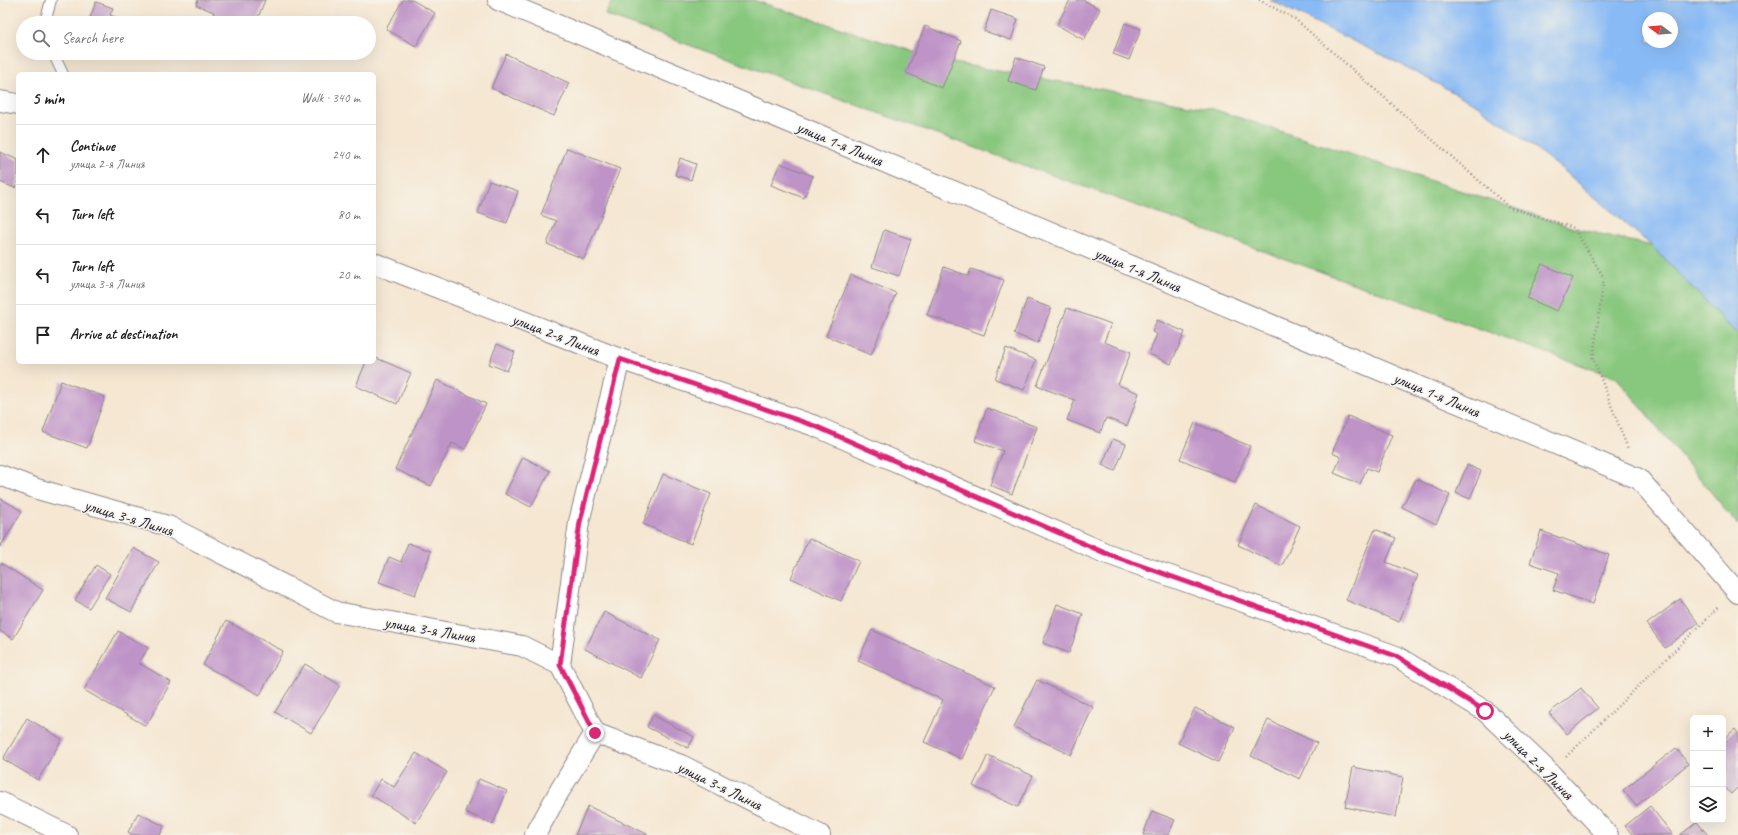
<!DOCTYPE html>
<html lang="en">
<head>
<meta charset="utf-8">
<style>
  :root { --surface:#fff; --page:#f6f6f6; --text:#222; --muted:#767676; --line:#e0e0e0 }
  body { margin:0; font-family:Caveat,sans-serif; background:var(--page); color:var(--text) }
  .controls { position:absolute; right:12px; bottom:12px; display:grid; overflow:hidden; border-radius:6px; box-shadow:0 4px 16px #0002 }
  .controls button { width:36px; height:36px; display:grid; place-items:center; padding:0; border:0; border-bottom:1px solid var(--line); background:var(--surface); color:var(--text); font:20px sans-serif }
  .compass { position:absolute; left:1642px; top:12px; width:36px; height:36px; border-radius:50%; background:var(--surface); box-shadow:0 4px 16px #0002; rotate:286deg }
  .stop { position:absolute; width:12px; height:12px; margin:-9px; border:3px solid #db2777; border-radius:50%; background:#fff }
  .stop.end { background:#db2777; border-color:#fff; box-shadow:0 1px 4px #0008 }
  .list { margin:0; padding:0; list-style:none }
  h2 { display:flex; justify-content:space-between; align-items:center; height:52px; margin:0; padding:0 16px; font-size:17px }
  h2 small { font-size:13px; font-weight:400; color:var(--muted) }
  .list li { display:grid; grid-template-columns:26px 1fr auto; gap:12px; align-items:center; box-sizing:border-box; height:60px; padding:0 16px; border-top:1px solid var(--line) }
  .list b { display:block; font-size:15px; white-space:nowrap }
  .list p { margin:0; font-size:13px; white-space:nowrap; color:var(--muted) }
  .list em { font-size:13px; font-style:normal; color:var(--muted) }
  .icon { flex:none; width:22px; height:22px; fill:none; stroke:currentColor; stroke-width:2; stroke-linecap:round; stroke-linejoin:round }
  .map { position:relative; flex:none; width:1738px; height:835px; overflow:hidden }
  .search { position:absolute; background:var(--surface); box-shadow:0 4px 16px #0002; left:16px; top:16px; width:360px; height:44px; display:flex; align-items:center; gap:10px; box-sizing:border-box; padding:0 14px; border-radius:22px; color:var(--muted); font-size:15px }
  .panel { position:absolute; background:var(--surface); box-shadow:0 4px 16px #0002; left:16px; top:72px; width:360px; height:292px; border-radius:6px }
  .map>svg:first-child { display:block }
  .green { fill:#88c77e; stroke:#55745c }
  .water { fill:#88baf5; stroke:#556e98; fill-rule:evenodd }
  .building { fill:#be93c7 }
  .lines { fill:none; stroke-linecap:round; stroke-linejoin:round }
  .service-casing { stroke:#8c8486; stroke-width:12 }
  .minor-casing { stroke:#8c8486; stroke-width:22 }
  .path { stroke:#8c8486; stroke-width:2.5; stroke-dasharray:1 3; stroke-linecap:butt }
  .service { stroke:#fff; stroke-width:10 }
  .minor { stroke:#fff; stroke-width:20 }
  .route { stroke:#db2777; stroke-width:5 }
  .labels { text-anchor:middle; stroke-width:3; stroke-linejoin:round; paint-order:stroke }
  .street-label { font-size:16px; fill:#22223b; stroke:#f7f3e8 }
</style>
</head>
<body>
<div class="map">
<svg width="1738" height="835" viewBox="0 0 1738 835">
  <rect width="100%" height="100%" fill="#f7f3e8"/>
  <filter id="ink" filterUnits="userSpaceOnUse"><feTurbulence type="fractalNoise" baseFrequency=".025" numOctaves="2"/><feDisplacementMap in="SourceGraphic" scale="8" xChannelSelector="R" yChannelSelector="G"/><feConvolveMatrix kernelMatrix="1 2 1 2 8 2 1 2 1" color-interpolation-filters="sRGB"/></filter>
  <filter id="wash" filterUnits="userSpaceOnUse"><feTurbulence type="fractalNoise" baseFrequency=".012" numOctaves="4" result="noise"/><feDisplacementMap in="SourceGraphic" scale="16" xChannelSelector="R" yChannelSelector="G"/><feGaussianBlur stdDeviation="0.9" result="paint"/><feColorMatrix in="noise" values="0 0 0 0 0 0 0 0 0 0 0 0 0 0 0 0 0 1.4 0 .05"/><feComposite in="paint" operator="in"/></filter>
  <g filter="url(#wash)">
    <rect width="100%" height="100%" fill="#f5e7d2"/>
    <polygon class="green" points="613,0 753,0 942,61 1213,109 1574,228 1652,246 1738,335 1738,525 1617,378 605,15"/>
    <path class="water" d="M1270,0h468v335l-86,-89 -90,-77 -83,-63 -73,-39zM1648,18h24v24h-24z"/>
    <g id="blocks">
      <g class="building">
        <polygon points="198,0 265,0 257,20 265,23 209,23 214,12 196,5"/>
        <polygon points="403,0 412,0 435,13 416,46 386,29"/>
        <polygon points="1070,0 1083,0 1100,9 1084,40 1057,25"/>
        <polygon points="96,2 113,8 110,15 131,23 88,23"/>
        <polygon points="991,10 1018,19 1011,40 984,31"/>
        <polygon points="1125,23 1141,29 1129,60 1113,54"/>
        <polygon points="925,26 961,41 942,88 906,73"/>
        <polygon points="506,54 569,83 554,116 491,88"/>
        <polygon points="1016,57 1044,67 1036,90 1008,81"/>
        <polygon points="567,148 620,169 584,259 547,244 556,221 541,215"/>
        <polygon points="0,152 18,160 18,180 15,188 0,182"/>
        <polygon points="680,158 696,164 691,180 675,175"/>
        <polygon points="780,163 813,176 804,198 771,185"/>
        <polygon points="489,181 518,191 507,223 478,213"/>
        <polygon points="884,230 911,239 899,276 872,267"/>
        <polygon points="1542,264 1573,278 1557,311 1527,298"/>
        <polygon points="944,267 968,276 971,269 1004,280 984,335 927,315"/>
        <polygon points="851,275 896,293 871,355 826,336"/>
        <polygon points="1027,299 1051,308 1038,343 1014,334"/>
        <polygon points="1067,308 1111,324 1104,342 1131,352 1118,385 1139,393 1127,426 1106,418 1100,433 1067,420 1075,400 1037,386"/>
        <polygon points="1157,320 1185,332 1171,364 1149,354 1157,334 1152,332"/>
        <polygon points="497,344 515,352 507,371 489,364"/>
        <polygon points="1006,348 1036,360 1024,390 995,379"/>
        <polygon points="374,357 411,373 397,404 356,386 366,362 374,362"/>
        <polygon points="437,380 486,404 465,449 452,443 431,486 395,469"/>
        <polygon points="61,381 105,397 87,448 43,432"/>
        <polygon points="987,408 1037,427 1012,494 990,485 1003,451 975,441"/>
        <polygon points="1348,416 1392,435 1377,472 1367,468 1360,484 1334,473 1341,457 1332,453"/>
        <polygon points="1195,423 1250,446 1235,482 1180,459"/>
        <polygon points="1113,439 1126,444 1115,471 1102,465"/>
        <polygon points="523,457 550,471 531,507 505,494"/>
        <polygon points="1467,465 1481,471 1470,499 1456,493"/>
        <polygon points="663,474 711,494 691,544 643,524"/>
        <polygon points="1416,479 1450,495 1436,524 1402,507"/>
        <polygon points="0,498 22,511 0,547"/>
        <polygon points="1256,505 1300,526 1282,566 1238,545"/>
        <polygon points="1375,529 1396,538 1386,562 1418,575 1399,622 1346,600"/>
        <polygon points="1541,531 1609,555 1593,604 1553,590 1559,573 1530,563"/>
        <polygon points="809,538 859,561 841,601 791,578"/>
        <polygon points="408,543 431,551 415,595 379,582 389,557 401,562"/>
        <polygon points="133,548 159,562 131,612 105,598"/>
        <polygon points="1,563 43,590 13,639 0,631 0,566"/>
        <polygon points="96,565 110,574 89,608 75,600"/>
        <polygon points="1680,599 1698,623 1665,648 1647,624"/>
        <polygon points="1057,604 1083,614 1069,653 1043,643"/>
        <polygon points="604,612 660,640 641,678 585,649"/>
        <polygon points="226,621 283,651 260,695 203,665"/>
        <polygon points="872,630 995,686 962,759 924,742 943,700 858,661"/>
        <polygon points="118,631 148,648 139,663 171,682 146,726 84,690"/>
        <polygon points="305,664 340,685 311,733 275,712"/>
        <polygon points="1037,680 1093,707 1071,755 1014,727"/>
        <polygon points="1581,688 1598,708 1567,734 1549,713"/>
        <polygon points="1195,708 1235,727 1218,762 1178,743"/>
        <polygon points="653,715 694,737 688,748 647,727"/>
        <polygon points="27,718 62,739 38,780 3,759"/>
        <polygon points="1268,720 1317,743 1300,779 1251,756"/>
        <polygon points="1735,729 1738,733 1738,787 1731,794 1723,785 1723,740"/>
        <polygon points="1676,748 1688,764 1636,806 1623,790"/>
        <polygon points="416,753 447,772 416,823 371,795 381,779 394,787"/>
        <polygon points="988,755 1033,776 1018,807 973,786"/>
        <polygon points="1353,767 1403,777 1396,817 1345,807"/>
        <polygon points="479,779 507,791 493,824 465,812"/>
        <polygon points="588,806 647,834 647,835 575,835"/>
        <polygon points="1650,806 1673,835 1633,835 1625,826"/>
        <polygon points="1152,811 1175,820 1168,835 1143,835"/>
        <polygon points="138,813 164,826 160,835 133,835 128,832"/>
        <polygon points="1697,822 1708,835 1680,835"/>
      </g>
    </g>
  </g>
  <g filter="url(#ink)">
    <use href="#blocks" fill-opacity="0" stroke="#8c8486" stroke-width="1"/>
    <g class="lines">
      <g class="service-casing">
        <g id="service">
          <polyline points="45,23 51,0"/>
          <polyline points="53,53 63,74"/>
        </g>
      </g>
      <g class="minor-casing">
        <g id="minor">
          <polyline points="498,0 1639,479 1738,593"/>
          <polyline points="0,101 18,104"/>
          <polyline points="374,263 620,359 815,426 1105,553 1396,656 1485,711 1550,773 1608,835"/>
          <polyline points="0,475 37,489 168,526 336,612 522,646 560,665 595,733 681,765 820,835"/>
          <polyline points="560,665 579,522 620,359"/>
          <polyline points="0,802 67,835"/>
          <polyline points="535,835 560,790 595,733"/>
        </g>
      </g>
      <g class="path">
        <polyline points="1259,0 1295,19 1509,207 1574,228 1604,278 1593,358 1628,449"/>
        <polyline points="1566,757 1720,606"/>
      </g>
      <use href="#service" class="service"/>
      <use href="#minor" class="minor"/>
    </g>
  </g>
  <g class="lines" filter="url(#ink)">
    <polyline class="route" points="595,733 560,665 580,522 620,359 815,426 1105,553 1396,656 1485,711"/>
  </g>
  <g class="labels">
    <g class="street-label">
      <text transform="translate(840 143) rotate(23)" y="6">улица 1-я Линия</text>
      <text transform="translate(1138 269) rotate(23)" y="6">улица 1-я Линия</text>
      <text transform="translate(556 334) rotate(21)" y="6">улица 2-я Линия</text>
      <text transform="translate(1437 394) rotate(23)" y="6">улица 1-я Линия</text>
      <text transform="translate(129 517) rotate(17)" y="6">улица 3-я Линия</text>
      <text transform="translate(430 629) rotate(10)" y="6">улица 3-я Линия</text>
      <text transform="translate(1539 764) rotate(45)" y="6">улица 2-я Линия</text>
      <text transform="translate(720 785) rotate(26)" y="6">улица 3-я Линия</text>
    </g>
  </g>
</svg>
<div class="controls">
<button>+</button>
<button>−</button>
<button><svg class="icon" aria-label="layers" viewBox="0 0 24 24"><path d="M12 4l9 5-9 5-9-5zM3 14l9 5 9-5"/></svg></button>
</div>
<svg class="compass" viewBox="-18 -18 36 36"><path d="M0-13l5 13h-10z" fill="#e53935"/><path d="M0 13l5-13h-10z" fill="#767676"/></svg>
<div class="stop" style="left:1485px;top:711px"></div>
<div class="stop end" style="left:595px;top:733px"></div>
<div class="search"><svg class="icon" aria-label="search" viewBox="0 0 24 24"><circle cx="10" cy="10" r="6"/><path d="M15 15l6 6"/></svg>Search here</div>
<section class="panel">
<h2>5 min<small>Walk · 340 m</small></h2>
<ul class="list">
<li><svg class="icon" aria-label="ahead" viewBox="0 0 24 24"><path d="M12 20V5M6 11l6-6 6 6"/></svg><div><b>Continue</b><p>улица 2-я Линия</p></div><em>240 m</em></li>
<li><svg class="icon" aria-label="left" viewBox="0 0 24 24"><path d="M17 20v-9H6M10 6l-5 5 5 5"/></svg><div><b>Turn left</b></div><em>80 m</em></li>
<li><svg class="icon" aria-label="left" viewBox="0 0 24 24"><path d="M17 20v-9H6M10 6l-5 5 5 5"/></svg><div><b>Turn left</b><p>улица 3-я Линия</p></div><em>20 m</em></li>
<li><svg class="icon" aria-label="arrive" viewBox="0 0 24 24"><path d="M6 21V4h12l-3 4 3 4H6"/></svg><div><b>Arrive at destination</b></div></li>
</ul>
</section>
</div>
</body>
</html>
